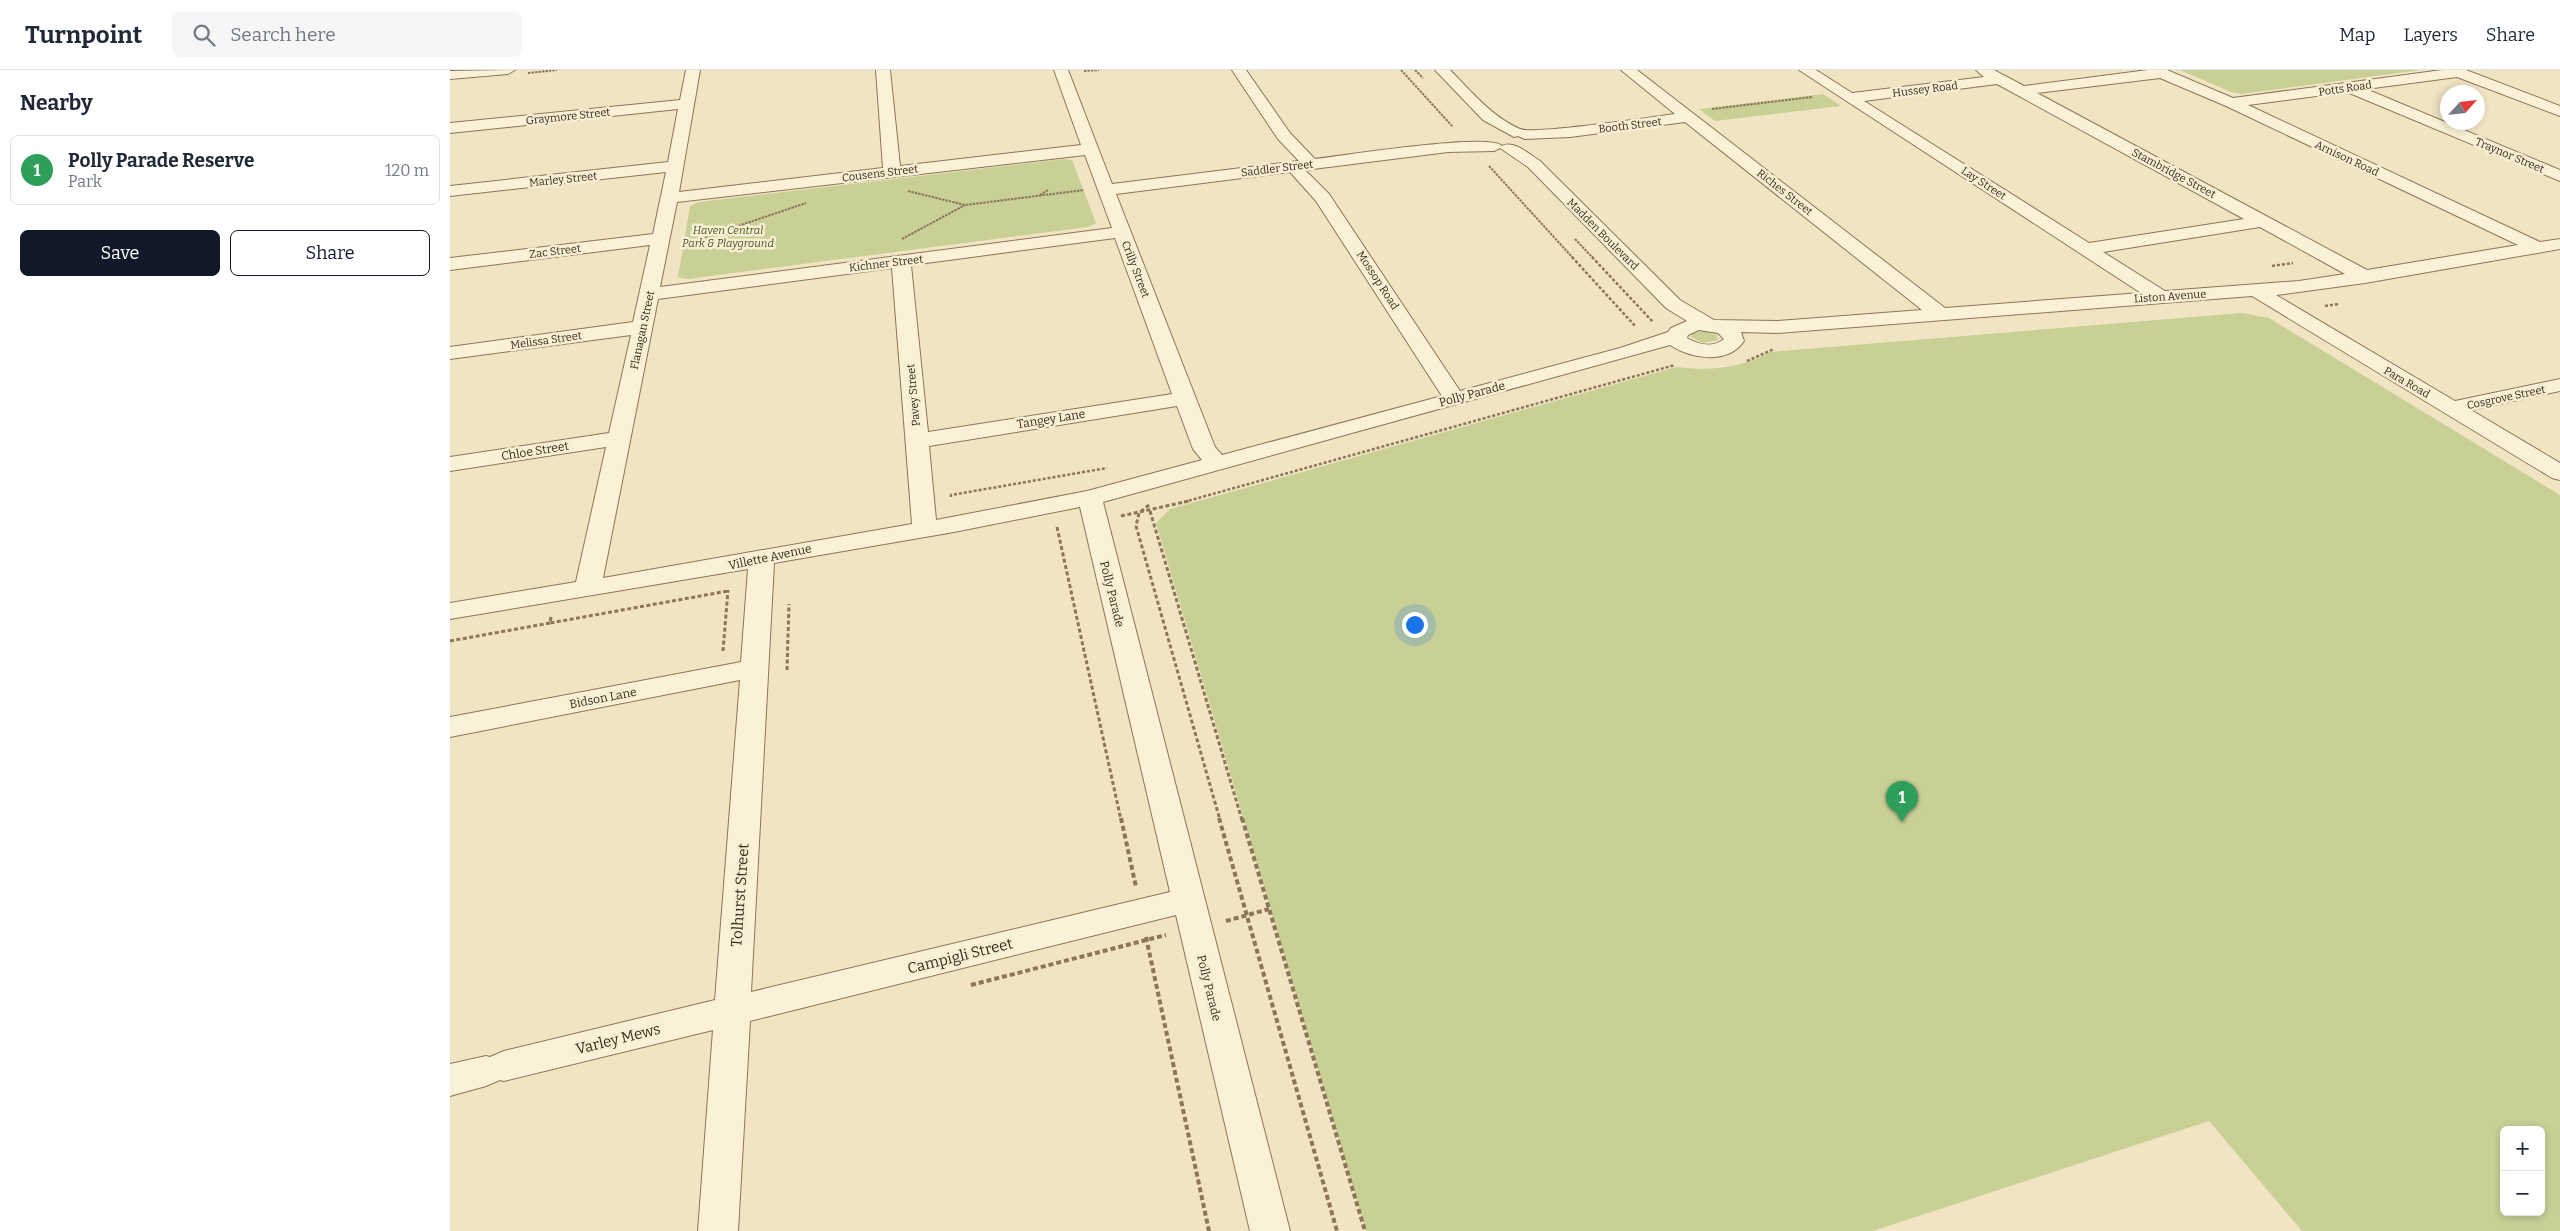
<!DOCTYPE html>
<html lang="en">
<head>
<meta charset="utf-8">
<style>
  :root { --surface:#fff; --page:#f6f6f7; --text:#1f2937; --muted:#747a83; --line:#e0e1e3; --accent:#111827 }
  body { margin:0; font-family:Bitter,serif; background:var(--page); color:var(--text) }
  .controls { position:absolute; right:15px; bottom:15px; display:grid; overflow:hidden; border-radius:8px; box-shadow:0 2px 8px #0003 }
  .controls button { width:45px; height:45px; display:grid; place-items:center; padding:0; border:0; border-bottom:1px solid var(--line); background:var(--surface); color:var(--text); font:25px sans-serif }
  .compass { position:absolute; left:1990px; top:15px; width:45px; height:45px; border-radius:50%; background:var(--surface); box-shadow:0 2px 8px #0003; rotate:63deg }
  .you { position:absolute; left:964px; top:554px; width:18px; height:18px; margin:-12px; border:4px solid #fff; border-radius:50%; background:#1a73e8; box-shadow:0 0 0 8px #1a73e833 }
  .badge { display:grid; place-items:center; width:32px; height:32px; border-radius:50%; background:var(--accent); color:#fff; font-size:16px; font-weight:700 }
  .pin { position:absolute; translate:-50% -41px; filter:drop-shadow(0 1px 2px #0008) }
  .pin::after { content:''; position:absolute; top:26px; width:18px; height:15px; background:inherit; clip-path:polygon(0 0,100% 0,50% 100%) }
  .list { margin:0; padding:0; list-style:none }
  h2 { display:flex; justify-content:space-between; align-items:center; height:65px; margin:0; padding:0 20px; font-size:21px }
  h2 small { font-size:16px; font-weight:400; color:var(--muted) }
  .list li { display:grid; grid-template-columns:32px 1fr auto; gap:15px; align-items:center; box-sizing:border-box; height:70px; margin:0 10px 10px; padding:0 10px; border:1px solid var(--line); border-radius:8px }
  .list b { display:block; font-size:19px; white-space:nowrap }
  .list p { margin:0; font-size:16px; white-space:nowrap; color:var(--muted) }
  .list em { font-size:16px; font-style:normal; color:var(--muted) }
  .actions { display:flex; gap:10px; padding:15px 20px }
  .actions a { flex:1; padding:11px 0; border:1px solid var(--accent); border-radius:8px; text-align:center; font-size:18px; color:var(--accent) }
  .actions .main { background:var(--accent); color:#fff }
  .icon { flex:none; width:28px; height:28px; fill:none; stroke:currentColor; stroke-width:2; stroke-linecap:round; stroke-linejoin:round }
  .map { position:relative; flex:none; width:2110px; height:1161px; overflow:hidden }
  header { display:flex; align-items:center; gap:30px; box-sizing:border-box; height:70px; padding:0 25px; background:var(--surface); border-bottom:1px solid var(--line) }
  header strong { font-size:24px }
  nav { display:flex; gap:28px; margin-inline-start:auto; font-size:18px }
  .search { width:350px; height:45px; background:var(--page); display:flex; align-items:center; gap:12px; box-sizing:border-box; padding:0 18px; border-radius:8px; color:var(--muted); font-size:19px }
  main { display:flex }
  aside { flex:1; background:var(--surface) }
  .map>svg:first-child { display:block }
  .green { fill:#c8d096; fill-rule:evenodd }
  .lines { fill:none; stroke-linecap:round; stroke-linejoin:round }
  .minor-casing { stroke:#8c7559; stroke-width:2 }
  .path-far3 { stroke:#8c7559; stroke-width:2; stroke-dasharray:2.5 1; stroke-linecap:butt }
  .path-far2 { stroke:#8c7559; stroke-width:2.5; stroke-dasharray:3 2; stroke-linecap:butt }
  .path-far1 { stroke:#8c7559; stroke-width:3; stroke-dasharray:4 2.5; stroke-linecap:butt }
  .path { stroke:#8c7559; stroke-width:4; stroke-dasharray:5 3; stroke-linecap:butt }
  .minor { fill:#fbf1d7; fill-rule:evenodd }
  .labels { text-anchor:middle; stroke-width:5; stroke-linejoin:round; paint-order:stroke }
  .far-street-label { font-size:11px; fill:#3b2d1e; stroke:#f7eed3 }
  .far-park-label { font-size:11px; font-style:italic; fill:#4a5923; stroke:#f7eed3 }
  .street-label { font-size:12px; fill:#3b2d1e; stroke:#f7eed3 }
  .near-street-label { font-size:15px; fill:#3b2d1e; stroke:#f7eed3 }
</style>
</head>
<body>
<header>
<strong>Turnpoint</strong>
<div class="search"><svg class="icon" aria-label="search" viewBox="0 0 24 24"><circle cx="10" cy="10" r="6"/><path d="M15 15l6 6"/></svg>Search here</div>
<nav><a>Map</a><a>Layers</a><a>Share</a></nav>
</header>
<main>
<aside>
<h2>Nearby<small></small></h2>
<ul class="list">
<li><span class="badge" style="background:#2e9e5b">1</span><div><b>Polly Parade Reserve</b><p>Park</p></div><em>120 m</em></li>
</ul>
<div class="actions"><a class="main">Save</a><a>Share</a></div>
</aside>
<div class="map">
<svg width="2110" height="1161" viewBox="0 0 2110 1161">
  <rect width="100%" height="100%" fill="#f1e4c3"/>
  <g class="green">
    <polygon points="1730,0 1971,0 1792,24 1781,22"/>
    <polygon points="1373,24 1391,36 1265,51 1249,39"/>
    <polygon points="614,89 622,90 646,153 638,157 237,209 228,207 240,136 249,132"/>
    <path d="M1792,243l27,5 291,177v736h-258l-93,-110 -336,110h-507l-210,-708 14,-14 506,-142c34,4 63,2 94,-15zM2054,1060h37v82h-37z"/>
    <polygon points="1255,261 1267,265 1268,270 1253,273 1241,267 1243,263"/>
  </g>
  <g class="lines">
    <g class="minor-casing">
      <g id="minor">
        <polygon points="65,0 58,4 0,9 0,1"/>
        <path d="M236,0h14l-21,122 204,-24 -7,-98h14l10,96 181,-21 -27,-75h14l44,114 187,-23 -21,-22 -46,-69h14l44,63 25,26c25,-3 176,-27 187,-13 12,-6 27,8 38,15l140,139 34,20 63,1 145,-11 -237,-188 -115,15 -45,2 -7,-3 -4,1 -31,-17 -48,-50h15c22,22 41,46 70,59 13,6 131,-12 155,-15l-54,-44h16l308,238 196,-15 -342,-223h17l36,23 132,-16 -8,-7h18l30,16 124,-16h19l66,28 209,-28h24l94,36v10l-103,-39 -91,12 194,81v11l-213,-89 -99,13 292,137 20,-3v10l-195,34 -89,12 179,106 105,-22v12l-89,19 89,53v17l-8,-2 -300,-182 -475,37 -36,-1 3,9c-16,24 -53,18 -74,4l-567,157 187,729h-40l-74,-316 -426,106 -12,210h-40l15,-201 -209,51 -4,-1 -14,6 -36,10v-32l36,-8 4,1 14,-6 211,-51 25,-320 -290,57v-20l291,-55 7,-93 -298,50v-16l126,-21 30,-135 -156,24v-14l159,-24 22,-98 -181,24v-12l183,-25 17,-77 -200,25v-12l203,-24 13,-62 -216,24v-10l218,-24 10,-53 -228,24v-10l230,-23zM1710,8l66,28 292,139 -151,25 -330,-177zM1547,14l247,135 -155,24 -225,-142zM1050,78l28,19 138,141 21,13 -16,7 -3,4 -48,16 -160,43 -131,-197 -24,-24 143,-18 46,-1zM635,85l27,73 -452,59 17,-85zM840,102l26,29 126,195 -220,59 -7,-8 -99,-253zM1810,157l85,47 -46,7 -134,10 -62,-39zM665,168l57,156 -244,38 -17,-167zM442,198l20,256 -309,54 55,-279zM1249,260l19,3 6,6c-11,9 -25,6 -37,-1l1,-3zM727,336l16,43 9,11 -115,31 -151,29 -7,-74zM630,437l90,385 -419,100 23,-429 180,-31z"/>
      </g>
    </g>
    <g class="path-far3">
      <polyline points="951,0 1003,57"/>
      <polyline points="965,0 973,8"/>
      <polyline points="634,1 649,0"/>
      <polyline points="78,3 107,0"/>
      <polyline points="1262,39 1362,27"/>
      <polyline points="1039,96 1123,188"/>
      <polyline points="458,121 515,135 634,120"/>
      <polyline points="590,125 598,120"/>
      <polyline points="452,169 515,135"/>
      <polyline points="1125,169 1143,188"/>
      <polyline points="232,175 356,133"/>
    </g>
    <g class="path-far2">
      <polyline points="1122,187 1186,257"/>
      <polyline points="1142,187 1203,252"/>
      <polyline points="1822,196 1843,193"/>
      <polyline points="1875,236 1889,234"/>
      <polyline points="1297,291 1324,279"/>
      <polyline points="501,427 501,425 657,398"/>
      <polyline points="734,432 1225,295"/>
    </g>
    <g class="path-far1">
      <polyline points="699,435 689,443 686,456 770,750"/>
      <polyline points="700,441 792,750"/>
      <polyline points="671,446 739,431"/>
      <polyline points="607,457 671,750"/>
      <polyline points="101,547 100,553 278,521"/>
      <polyline points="0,571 100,553"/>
      <polyline points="273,581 278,520"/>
      <polyline points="337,600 339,534"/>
    </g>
    <g class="path">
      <polyline points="671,748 686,817"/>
      <polyline points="769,748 887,1161"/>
      <polyline points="792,748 915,1161"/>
      <polyline points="776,851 819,839"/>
      <polyline points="696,867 759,1161"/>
      <polyline points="521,915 716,865"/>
    </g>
    <use href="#minor" class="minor"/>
  </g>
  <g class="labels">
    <g class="far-street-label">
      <text transform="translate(1895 18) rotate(-8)" y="4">Potts Road</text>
      <text transform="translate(1475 19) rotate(-7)" y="4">Hussey Road</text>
      <text transform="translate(118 46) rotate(-6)" y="4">Graymore Street</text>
      <text transform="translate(1180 55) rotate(-7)" y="4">Booth Street</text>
      <text transform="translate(2060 85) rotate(23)" y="4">Traynor Street</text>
      <text transform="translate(1897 88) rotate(25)" y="4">Arnison Road</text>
      <text transform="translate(827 98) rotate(-7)" y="4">Saddler Street</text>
      <text transform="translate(430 103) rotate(-7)" y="4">Cousens Street</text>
      <text transform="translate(1724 103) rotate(28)" y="4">Stambridge Street</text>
      <text transform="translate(113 109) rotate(-6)" y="4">Marley Street</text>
      <text transform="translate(1534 113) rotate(33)" y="4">Lay Street</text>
      <text transform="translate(1335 122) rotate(38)" y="4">Riches Street</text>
      <text transform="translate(1153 164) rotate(45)" y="4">Madden Boulevard</text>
      <text transform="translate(105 181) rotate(-7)" y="4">Zac Street</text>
      <text transform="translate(436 193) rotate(-7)" y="4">Kichner Street</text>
      <text transform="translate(686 199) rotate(69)" y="4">Crilly Street</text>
      <text transform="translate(928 210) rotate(57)" y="4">Mossop Road</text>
      <text transform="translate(1720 226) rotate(-4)" y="4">Liston Avenue</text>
      <text transform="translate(192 260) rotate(-78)" y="4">Flanagan Street</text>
      <text transform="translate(96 270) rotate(-8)" y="4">Melissa Street</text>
      <text transform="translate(1957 312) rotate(30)" y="4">Para Road</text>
      <text transform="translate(463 325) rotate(-95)" y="4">Pavey Street</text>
      <text transform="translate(2056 327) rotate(-12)" y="4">Cosgrove Street</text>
    </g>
    <g class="far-park-label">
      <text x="278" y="164">Haven Central<tspan x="278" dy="13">Park &amp; Playground</tspan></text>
    </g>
    <g class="street-label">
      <text transform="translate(1022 324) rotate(-15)" y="4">Polly Parade</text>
      <text transform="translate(601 349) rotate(-9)" y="4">Tangey Lane</text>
      <text transform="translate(85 381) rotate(-9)" y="4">Chloe Street</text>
      <text transform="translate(320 487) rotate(-12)" y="4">Villette Avenue</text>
      <text transform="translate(662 524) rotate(76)" y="4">Polly Parade</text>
      <text transform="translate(153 628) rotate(-11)" y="4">Bidson Lane</text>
      <text transform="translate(759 918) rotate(76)" y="4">Polly Parade</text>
    </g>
    <g class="near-street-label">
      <text transform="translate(290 825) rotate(-86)" y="5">Tolhurst Street</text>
      <text transform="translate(510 886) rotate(-14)" y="5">Campigli Street</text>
      <text transform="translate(168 969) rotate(-14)" y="5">Varley Mews</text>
    </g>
  </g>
</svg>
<div class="controls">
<button>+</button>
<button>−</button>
</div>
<svg class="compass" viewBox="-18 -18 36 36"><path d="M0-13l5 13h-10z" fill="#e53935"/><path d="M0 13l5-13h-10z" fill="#747a83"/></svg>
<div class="you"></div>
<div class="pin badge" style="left:1452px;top:752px;background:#2e9e5b">1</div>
</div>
</main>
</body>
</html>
